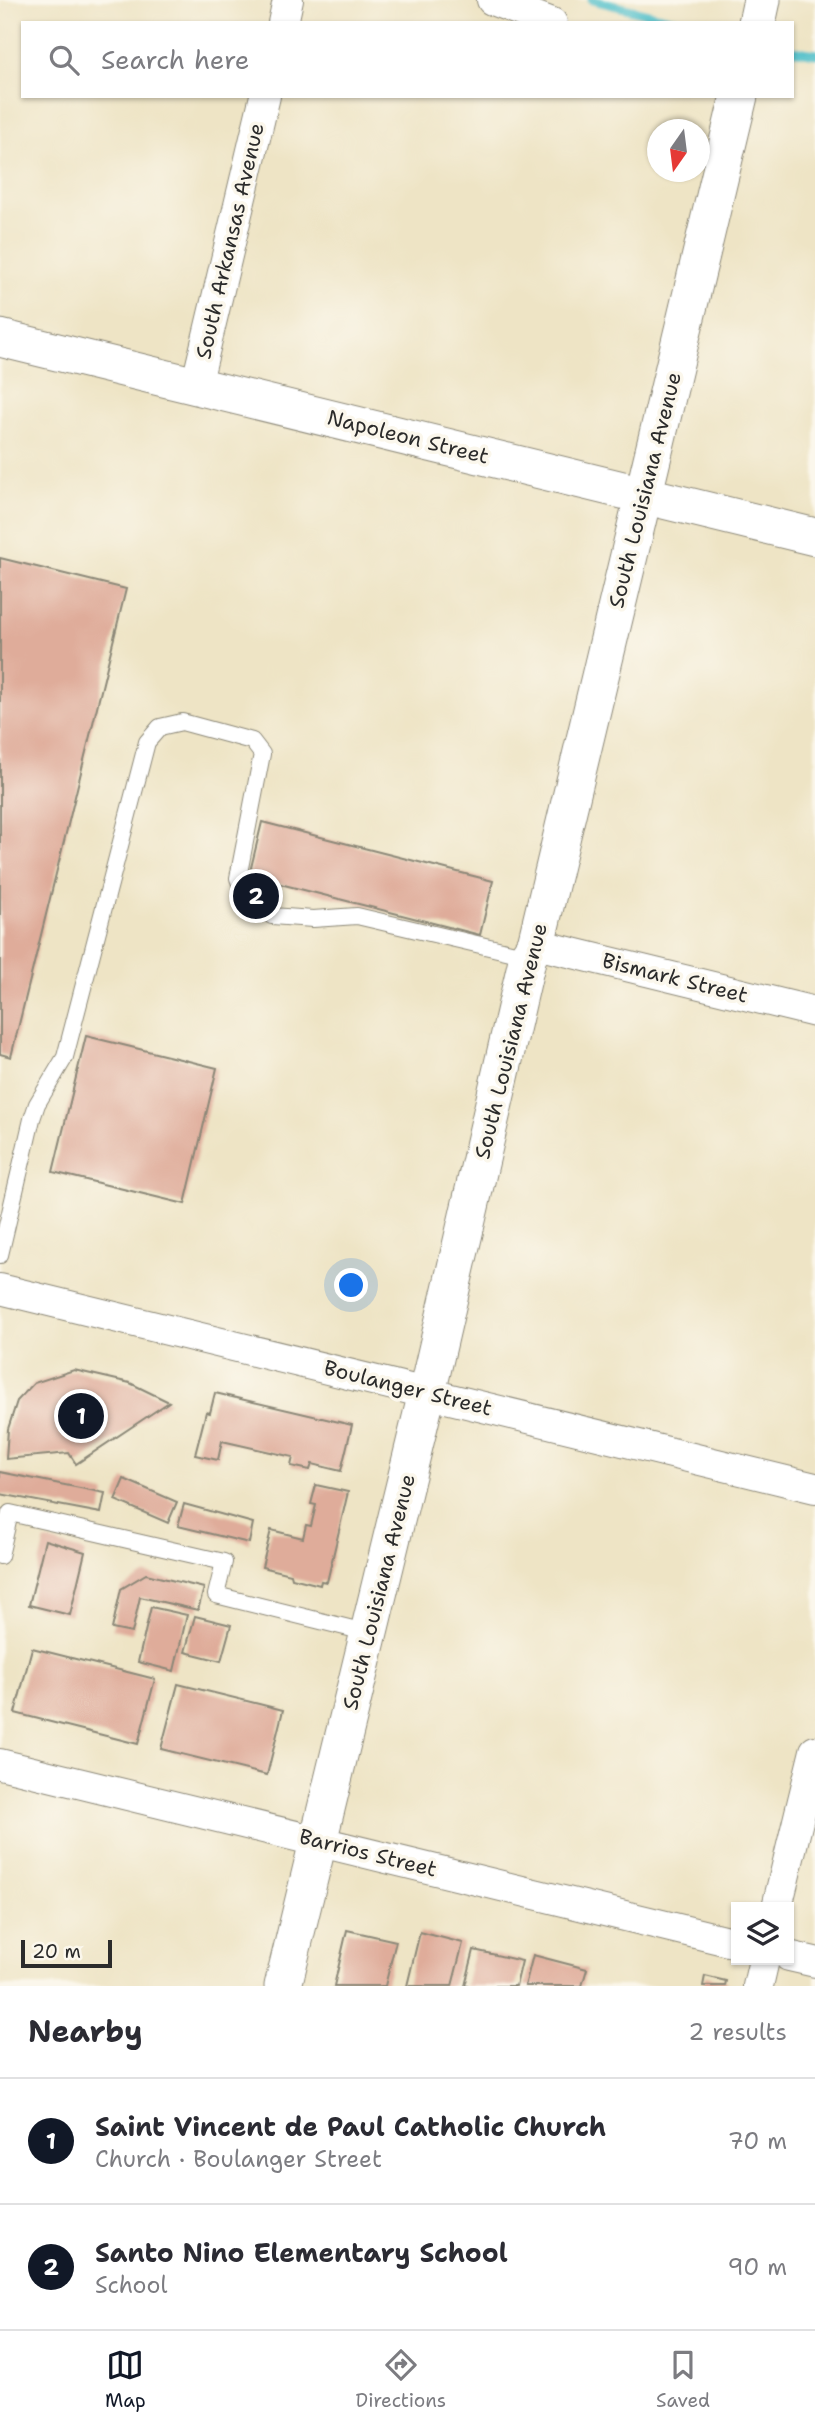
<!DOCTYPE html>
<html lang="en">
<head>
<meta charset="utf-8">
<style>
  :root { --surface:#fff; --page:#f7f7f7; --text:#2b2b33; --muted:#7c7c81; --line:#e1e1e2; --accent:#111827 }
  body { margin:0; font-family:"Shantell Sans",sans-serif; background:var(--page); color:var(--text) }
  .controls { position:absolute; right:21px; bottom:21px; display:grid; overflow:hidden; border-radius:0px; box-shadow:0 2px 5px #0004 }
  .controls button { width:63px; height:63px; display:grid; place-items:center; padding:0; border:0; border-bottom:2px solid var(--line); background:var(--surface); color:var(--text); font:35px sans-serif }
  .compass { position:absolute; left:647px; top:119px; width:63px; height:63px; border-radius:50%; background:var(--surface); box-shadow:0 2px 5px #0004; rotate:194deg }
  .scale { position:absolute; left:21px; bottom:18px; width:91px; box-sizing:border-box; padding-left:7px; border:4px solid #2b2b2b; border-top:0; font-size:19px; line-height:24px; white-space:nowrap; color:#2b2b2b; -webkit-text-stroke:5px #fbf7ec; paint-order:stroke }
  .you { position:absolute; left:352px; top:1286px; width:24px; height:24px; margin:-18px; border:5px solid #fff; border-radius:50%; background:#1a73e8; box-shadow:0 0 0 10px #1a73e833 }
  .badge { display:grid; place-items:center; width:46px; height:46px; border-radius:50%; background:var(--accent); color:#fff; font-size:23px; font-weight:700 }
  .pin { position:absolute; translate:-50% -50%; border:4px solid #fff; box-shadow:0 2px 7px #0006 }
  .list { margin:0; padding:0; list-style:none }
  h2 { display:flex; justify-content:space-between; align-items:center; height:91px; margin:0; padding:0 28px; font-size:30px }
  h2 small { font-size:23px; font-weight:400; color:var(--muted) }
  .list li { display:grid; grid-template-columns:46px 1fr auto; gap:21px; align-items:center; box-sizing:border-box; height:126px; padding:0 28px; border-top:2px solid var(--line) }
  .list b { display:block; font-size:26px; white-space:nowrap }
  .list p { margin:0; font-size:23px; white-space:nowrap; color:var(--muted) }
  .list em { font-size:23px; font-style:normal; color:var(--muted) }
  .icon { flex:none; width:38px; height:38px; fill:none; stroke:currentColor; stroke-width:2; stroke-linecap:round; stroke-linejoin:round }
  .map { position:relative; flex:none; width:815px; height:1986px; overflow:hidden }
  .search { position:absolute; background:var(--surface); box-shadow:0 2px 5px #0004; left:21px; right:21px; top:21px; height:77px; display:flex; align-items:center; gap:18px; box-sizing:border-box; padding:0 24px; border-radius:0px; color:var(--muted); font-size:26px }
  .sheet { height:343px; background:var(--surface) }
  nav { display:flex; justify-content:space-around; align-items:center; box-sizing:border-box; height:98px; border-top:2px solid var(--line); background:var(--surface); font-size:19px; color:var(--muted) }
  nav a { display:grid; justify-items:center; gap:4px }
  nav .on { color:var(--accent) }
  .map>svg:first-child { display:block }
  .lines { fill:none; stroke-linecap:round; stroke-linejoin:round }
  .stream { stroke:#54c1cb; stroke-width:9 }
  .building { fill:#dfac9a }
  .service-casing { stroke:#8c8878; stroke-width:18 }
  .minor-casing { stroke:#8c8878; stroke-width:32 }
  .tertiary-casing { stroke:#8c8878; stroke-width:39 }
  .service { stroke:#fff; stroke-width:16 }
  .minor { stroke:#fff; stroke-width:30 }
  .tertiary { stroke:#fff; stroke-width:37 }
  .labels { text-anchor:middle; stroke-width:7; stroke-linejoin:round; paint-order:stroke }
  .street-label { font-size:21px; fill:#2b2b2b; stroke:#fbf7ec }
</style>
</head>
<body>
<div class="map">
<svg width="815" height="1986" viewBox="0 0 815 1986">
  <rect width="100%" height="100%" fill="#fbf7ec"/>
  <filter id="ink" filterUnits="userSpaceOnUse"><feTurbulence type="fractalNoise" baseFrequency=".0143" numOctaves="2"/><feDisplacementMap in="SourceGraphic" scale="14" xChannelSelector="R" yChannelSelector="G"/><feConvolveMatrix kernelMatrix="1 2 1 2 8 2 1 2 1" color-interpolation-filters="sRGB"/></filter>
  <filter id="wash" filterUnits="userSpaceOnUse"><feTurbulence type="fractalNoise" baseFrequency=".00686" numOctaves="4" result="noise"/><feDisplacementMap in="SourceGraphic" scale="28" xChannelSelector="R" yChannelSelector="G"/><feGaussianBlur stdDeviation="1.57" result="paint"/><feColorMatrix in="noise" values="0 0 0 0 0 0 0 0 0 0 0 0 0 0 0 0 0 1.4 0 .05"/><feComposite in="paint" operator="in"/></filter>
  <g filter="url(#wash)">
    <rect width="100%" height="100%" fill="#eee4c5"/>
    <g class="lines">
      <g class="stream">
        <polyline points="592,0 686,23"/>
        <polyline points="792,50 815,54"/>
      </g>
    </g>
    <g id="blocks">
      <g class="building">
        <polygon points="0,558 126,589 11,1057 0,1054"/>
        <polygon points="262,822 493,881 480,935 249,876"/>
        <polygon points="86,1036 217,1068 185,1204 53,1172"/>
        <polygon points="74,1370 130,1383 169,1402 76,1464 69,1453 6,1459 8,1429 17,1401 34,1383"/>
        <polygon points="215,1393 352,1425 341,1471 312,1464 310,1470 291,1466 293,1457 222,1441 218,1460 195,1455 206,1412 210,1413"/>
        <polygon points="0,1472 105,1493 101,1513 0,1494"/>
        <polygon points="124,1479 177,1502 168,1523 115,1500"/>
        <polygon points="316,1485 348,1492 327,1582 321,1581 320,1585 292,1578 291,1574 262,1567 271,1530 303,1538 306,1525 311,1526 316,1505 311,1504"/>
        <polygon points="184,1504 253,1523 249,1543 178,1526"/>
        <polygon points="45,1540 85,1552 70,1615 29,1605"/>
        <polygon points="146,1574 204,1588 198,1610 140,1597 132,1633 112,1629 121,1589"/>
        <polygon points="151,1607 187,1615 174,1671 138,1662"/>
        <polygon points="195,1616 231,1625 221,1661 185,1652"/>
        <polygon points="32,1648 155,1679 138,1744 15,1713"/>
        <polygon points="178,1684 283,1710 267,1775 161,1749"/>
        <polygon points="347,1930 396,1941 385,1986 334,1986"/>
        <polygon points="420,1932 463,1943 452,1986 407,1986"/>
        <polygon points="474,1950 522,1961 516,1986 465,1986"/>
        <polygon points="533,1955 587,1969 582,1986 525,1986"/>
        <polygon points="705,1976 726,1981 725,1986 703,1986"/>
      </g>
    </g>
  </g>
  <g filter="url(#ink)">
    <use href="#blocks" fill-opacity="0" stroke="#8c8878" stroke-width="2"/>
    <g class="lines">
      <g class="service-casing">
        <g id="service">
          <polyline points="0,1255 32,1119 37,1104 65,1057 147,742 160,727 182,722 252,741 262,754 238,878 246,899 272,916 313,919 357,916 528,956"/>
          <polyline points="0,1556 10,1513 224,1562 216,1595 369,1633"/>
        </g>
      </g>
      <g class="minor-casing">
        <g id="minor">
          <polyline points="492,0 552,23"/>
          <polyline points="283,23 288,0"/>
          <polyline points="196,386 265,96"/>
          <polyline points="536,944 815,1012"/>
          <polyline points="0,1289 815,1488"/>
          <polyline points="0,1764 736,1943"/>
          <polyline points="777,1907 815,1751"/>
          <polyline points="789,1956 815,1962"/>
          <polyline points="758,1986 764,1960"/>
        </g>
      </g>
      <g class="tertiary-casing">
        <g id="tertiary">
          <polyline points="757,23 762,0"/>
          <polyline points="0,338 815,537"/>
          <polyline points="283,1986 427,1393 528,956 536,944 739,96"/>
        </g>
      </g>
      <use href="#service" class="service"/>
      <use href="#minor" class="minor"/>
      <use href="#tertiary" class="tertiary"/>
    </g>
  </g>
  <g class="labels">
    <g class="street-label">
      <text transform="translate(230 241) rotate(-77)" y="7">South Arkansas Avenue</text>
      <text transform="translate(408 437) rotate(14)" y="7">Napoleon Street</text>
      <text transform="translate(645 490) rotate(-76)" y="7">South Louisiana Avenue</text>
      <text transform="translate(675 978) rotate(14)" y="7">Bismark Street</text>
      <text transform="translate(511 1041) rotate(-76)" y="7">South Louisiana Avenue</text>
      <text transform="translate(408 1388) rotate(14)" y="7">Boulanger Street</text>
      <text transform="translate(379 1592) rotate(-76)" y="7">South Louisiana Avenue</text>
      <text transform="translate(368 1853) rotate(14)" y="7">Barrios Street</text>
    </g>
  </g>
</svg>
<div class="controls">
<button><svg class="icon" aria-label="layers" viewBox="0 0 24 24"><path d="M12 4l9 5-9 5-9-5zM3 14l9 5 9-5"/></svg></button>
</div>
<svg class="compass" viewBox="-18 -18 36 36"><path d="M0-13l5 13h-10z" fill="#e53935"/><path d="M0 13l5-13h-10z" fill="#7c7c81"/></svg>
<div class="scale">20 m</div>
<div class="you"></div>
<div class="pin badge" style="left:81px;top:1416px">1</div>
<div class="pin badge" style="left:256px;top:896px">2</div>
<div class="search"><svg class="icon" aria-label="search" viewBox="0 0 24 24"><circle cx="10" cy="10" r="6"/><path d="M15 15l6 6"/></svg>Search here</div>
</div>
<section class="sheet">
<h2>Nearby<small>2 results</small></h2>
<ul class="list">
<li><span class="badge">1</span><div><b>Saint Vincent de Paul Catholic Church</b><p>Church · Boulanger Street</p></div><em>70 m</em></li>
<li><span class="badge">2</span><div><b>Santo Nino Elementary School</b><p>School</p></div><em>90 m</em></li>
</ul>
</section>
<nav>
<a class="on"><svg class="icon" aria-label="map" viewBox="0 0 24 24"><path d="M3 6l6-2 6 2 6-2v14l-6 2-6-2-6 2zM9 4v14M15 6v14"/></svg>Map</a>
<a><svg class="icon" aria-label="directions" viewBox="0 0 24 24"><path d="M12 3l9 9-9 9-9-9zM9 14v-3h6M13 9l2 2-2 2"/></svg>Directions</a>
<a><svg class="icon" aria-label="saved" viewBox="0 0 24 24"><path d="M7 4h10v16l-5-4-5 4z"/></svg>Saved</a>
</nav>
</body>
</html>
